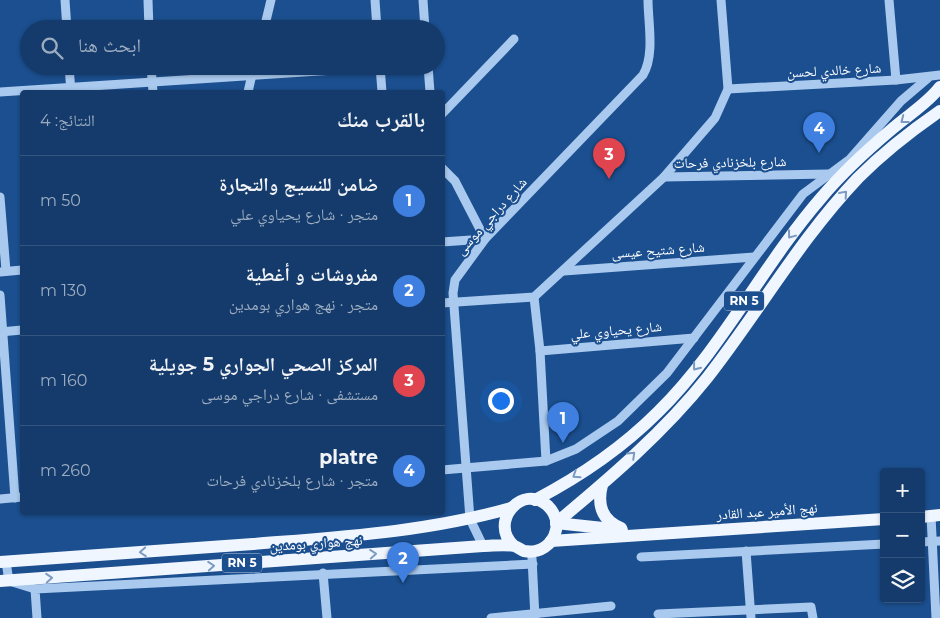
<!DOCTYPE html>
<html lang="ar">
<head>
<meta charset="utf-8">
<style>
  :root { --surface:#143b6b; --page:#214673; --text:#f1f3f6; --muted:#9dadc1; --line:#33557e; --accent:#e797bd }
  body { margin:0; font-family:Montserrat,"Noto Naskh Arabic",sans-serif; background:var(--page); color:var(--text); direction:rtl }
  .controls { position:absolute; right:15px; bottom:15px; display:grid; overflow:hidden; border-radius:5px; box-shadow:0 1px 4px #0004 }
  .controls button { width:45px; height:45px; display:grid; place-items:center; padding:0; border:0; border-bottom:1px solid var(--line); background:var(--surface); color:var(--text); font:25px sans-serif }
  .you { position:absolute; left:500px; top:400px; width:18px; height:18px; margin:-12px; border:4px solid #fff; border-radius:50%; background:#1a73e8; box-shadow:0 0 0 8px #1a73e833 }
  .badge { display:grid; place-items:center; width:32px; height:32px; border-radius:50%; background:var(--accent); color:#fff; font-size:16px; font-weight:700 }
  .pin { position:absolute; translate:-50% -41px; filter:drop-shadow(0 1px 2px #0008) }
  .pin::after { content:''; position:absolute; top:26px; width:18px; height:15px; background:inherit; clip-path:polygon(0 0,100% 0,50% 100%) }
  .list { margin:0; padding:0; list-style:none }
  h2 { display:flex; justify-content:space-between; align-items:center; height:65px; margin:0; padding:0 20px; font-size:21px }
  h2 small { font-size:16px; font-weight:400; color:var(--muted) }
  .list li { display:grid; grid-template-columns:32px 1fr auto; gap:15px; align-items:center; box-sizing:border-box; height:90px; padding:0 20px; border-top:1px solid var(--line) }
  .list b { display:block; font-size:19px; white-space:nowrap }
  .list p { margin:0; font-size:16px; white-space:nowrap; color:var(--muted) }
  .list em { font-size:16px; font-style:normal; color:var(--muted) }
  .icon { flex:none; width:28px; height:28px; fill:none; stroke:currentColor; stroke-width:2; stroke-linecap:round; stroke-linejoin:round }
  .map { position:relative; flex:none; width:940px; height:618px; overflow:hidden; direction:ltr }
  .search { position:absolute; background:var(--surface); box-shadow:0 1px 4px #0004; left:20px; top:20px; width:425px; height:55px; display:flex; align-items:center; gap:12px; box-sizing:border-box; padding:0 18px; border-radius:28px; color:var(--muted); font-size:19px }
  .panel { position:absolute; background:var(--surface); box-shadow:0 1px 4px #0004; left:20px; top:90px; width:425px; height:425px; border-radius:5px; direction:rtl }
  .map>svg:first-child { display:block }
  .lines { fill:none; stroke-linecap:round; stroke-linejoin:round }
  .minor { stroke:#a9c9ee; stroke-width:9 }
  .major { stroke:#f0f6ff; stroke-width:12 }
  .oneway { stroke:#7b9ac1 }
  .labels { text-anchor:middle; stroke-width:4; stroke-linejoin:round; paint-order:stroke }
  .shield { fill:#1b4f8f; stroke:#bbcadd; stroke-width:1 }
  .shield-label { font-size:12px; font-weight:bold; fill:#fff }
  .street-label { font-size:14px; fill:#fff; stroke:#1b4f8f }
</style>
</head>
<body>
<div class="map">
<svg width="940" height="618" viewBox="0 0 940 618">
  <rect width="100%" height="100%" fill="#1b4f8f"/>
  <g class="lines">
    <g class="minor">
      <polyline points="65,0 67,29"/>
      <polyline points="148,0 149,29"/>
      <polyline points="375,0 377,29"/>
      <polyline points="423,0 425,29"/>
      <polyline points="889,0 896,80"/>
      <polyline points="264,29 271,0"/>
      <polyline points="69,66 71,92"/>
      <polyline points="151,66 153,92"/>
      <polyline points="380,66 382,92"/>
      <polyline points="428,66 430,92"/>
      <polyline points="728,89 896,80 940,75"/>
      <polyline points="0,92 381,67"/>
      <polyline points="248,92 254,66"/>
      <polyline points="442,114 514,39"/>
      <polyline points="442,168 455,181 485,239 442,242"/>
      <polyline points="664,177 828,174"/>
      <polyline points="0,197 6,271"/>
      <polyline points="564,271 754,257"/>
      <polyline points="0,272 22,270"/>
      <polyline points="0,295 15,498"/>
      <polyline points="534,297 540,351 546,461"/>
      <polyline points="442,303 534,297 664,177 715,118 728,89 721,0"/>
      <polyline points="0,332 22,330"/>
      <polyline points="540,351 694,338"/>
      <polyline points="442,470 546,461 576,449 618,421 667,373 803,194 850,159 901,101 928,78"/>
      <polyline points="0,499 22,497"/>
      <polyline points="931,516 936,618"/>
      <polyline points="921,542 940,541"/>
      <path d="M483,546l-13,-27 -17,-226 2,-13 30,-41 158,-164c12,-20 5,-53 5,-75"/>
      <polyline points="746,551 751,618"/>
      <polyline points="641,557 884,544"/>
      <polyline points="532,558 535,618"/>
      <polyline points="6,562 9,581 35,589"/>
      <polyline points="323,573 327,618"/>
      <polyline points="658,614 811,607 813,618"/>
      <polyline points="37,618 35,589 533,564"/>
      <polyline points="491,618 611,606"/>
    </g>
    <g class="major">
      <path d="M602,485c-5,20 0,35 19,43"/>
      <path d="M535,500c44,-23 88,-53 123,-88 64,-63 105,-147 163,-214 21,-25 46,-48 71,-69 16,-14 35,-25 48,-42"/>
      <polyline points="921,517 940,515"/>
      <path d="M556,523c53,-44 108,-91 151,-145 51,-65 93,-139 151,-200 25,-25 53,-47 82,-67"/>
      <polyline points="556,523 622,530"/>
      <polyline points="551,541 884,519"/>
      <path d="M0,562c84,-6 169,-12 253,-18 87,-7 174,-12 258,-36"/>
      <path d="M0,581l483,-35c9,0 22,-2 31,0 4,1 7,4 10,5 15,3 29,-6 32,-21 2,-9 -2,-18 -8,-24 -26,-24 -60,17 -34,40"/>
    </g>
  </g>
  <defs><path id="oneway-chevron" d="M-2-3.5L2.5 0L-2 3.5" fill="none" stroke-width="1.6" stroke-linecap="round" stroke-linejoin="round" transform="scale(1.25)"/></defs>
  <g class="oneway">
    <use href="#oneway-chevron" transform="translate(904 120) rotate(142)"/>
    <use href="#oneway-chevron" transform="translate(844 194) rotate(-49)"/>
    <use href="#oneway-chevron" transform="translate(791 235) rotate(127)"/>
    <use href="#oneway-chevron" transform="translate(696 367) rotate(128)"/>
    <use href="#oneway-chevron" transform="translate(632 455) rotate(-44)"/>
    <use href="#oneway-chevron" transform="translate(576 475) rotate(147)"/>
    <use href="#oneway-chevron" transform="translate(143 552) rotate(176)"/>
    <use href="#oneway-chevron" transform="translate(373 554) rotate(-4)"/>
    <use href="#oneway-chevron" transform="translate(211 566) rotate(-4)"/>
    <use href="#oneway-chevron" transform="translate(49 578) rotate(-4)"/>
  </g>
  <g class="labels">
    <g class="shield">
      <rect x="724" y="291.5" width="40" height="19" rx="4"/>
      <rect x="222" y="553.5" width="40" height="19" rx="4"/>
    </g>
    <g class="shield-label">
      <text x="744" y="305">RN 5</text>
      <text x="242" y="567">RN 5</text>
    </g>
    <g class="street-label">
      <text transform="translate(834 70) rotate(-3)" y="5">شارع خالدي لحسن</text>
      <text transform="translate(730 162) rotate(-1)" y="5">شارع بلخزنادي فرحات</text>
      <text transform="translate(491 216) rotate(-48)" y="5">شارع دراجي موسى</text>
      <text transform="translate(658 250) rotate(-4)" y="5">شارع شتيح عيسى</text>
      <text transform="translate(616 330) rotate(-5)" y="5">شارع يحياوي علي</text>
      <text transform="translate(767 511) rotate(-4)" y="5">نهج الأمير عبد القادر</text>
      <text transform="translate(316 543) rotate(-4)" y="5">نهج هواري بومدين</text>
    </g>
  </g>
</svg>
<div class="controls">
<button>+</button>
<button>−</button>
<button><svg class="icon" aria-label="layers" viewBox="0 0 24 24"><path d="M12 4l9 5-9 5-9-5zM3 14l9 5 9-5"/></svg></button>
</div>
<div class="you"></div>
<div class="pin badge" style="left:563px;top:443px;background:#3f7fe0">1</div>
<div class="pin badge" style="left:403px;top:583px;background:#3f7fe0">2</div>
<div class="pin badge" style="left:609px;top:179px;background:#e0444e">3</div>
<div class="pin badge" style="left:819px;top:153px;background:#3f7fe0">4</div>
<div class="search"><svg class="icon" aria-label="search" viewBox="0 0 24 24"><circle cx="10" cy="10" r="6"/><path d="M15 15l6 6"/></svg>ابحث هنا</div>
<section class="panel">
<h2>بالقرب منك<small>النتائج: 4</small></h2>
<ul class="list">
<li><span class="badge" style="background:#3f7fe0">1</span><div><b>ضامن للنسيج والتجارة</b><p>متجر · شارع يحياوي علي</p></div><em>50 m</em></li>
<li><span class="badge" style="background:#3f7fe0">2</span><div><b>مفروشات و أغطية</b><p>متجر · نهج هواري بومدين</p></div><em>130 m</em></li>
<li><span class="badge" style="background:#e0444e">3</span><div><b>المركز الصحي الجواري 5 جويلية</b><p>مستشفى · شارع دراجي موسى</p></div><em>160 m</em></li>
<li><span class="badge" style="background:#3f7fe0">4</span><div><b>platre</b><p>متجر · شارع بلخزنادي فرحات</p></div><em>260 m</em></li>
</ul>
</section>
</div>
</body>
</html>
